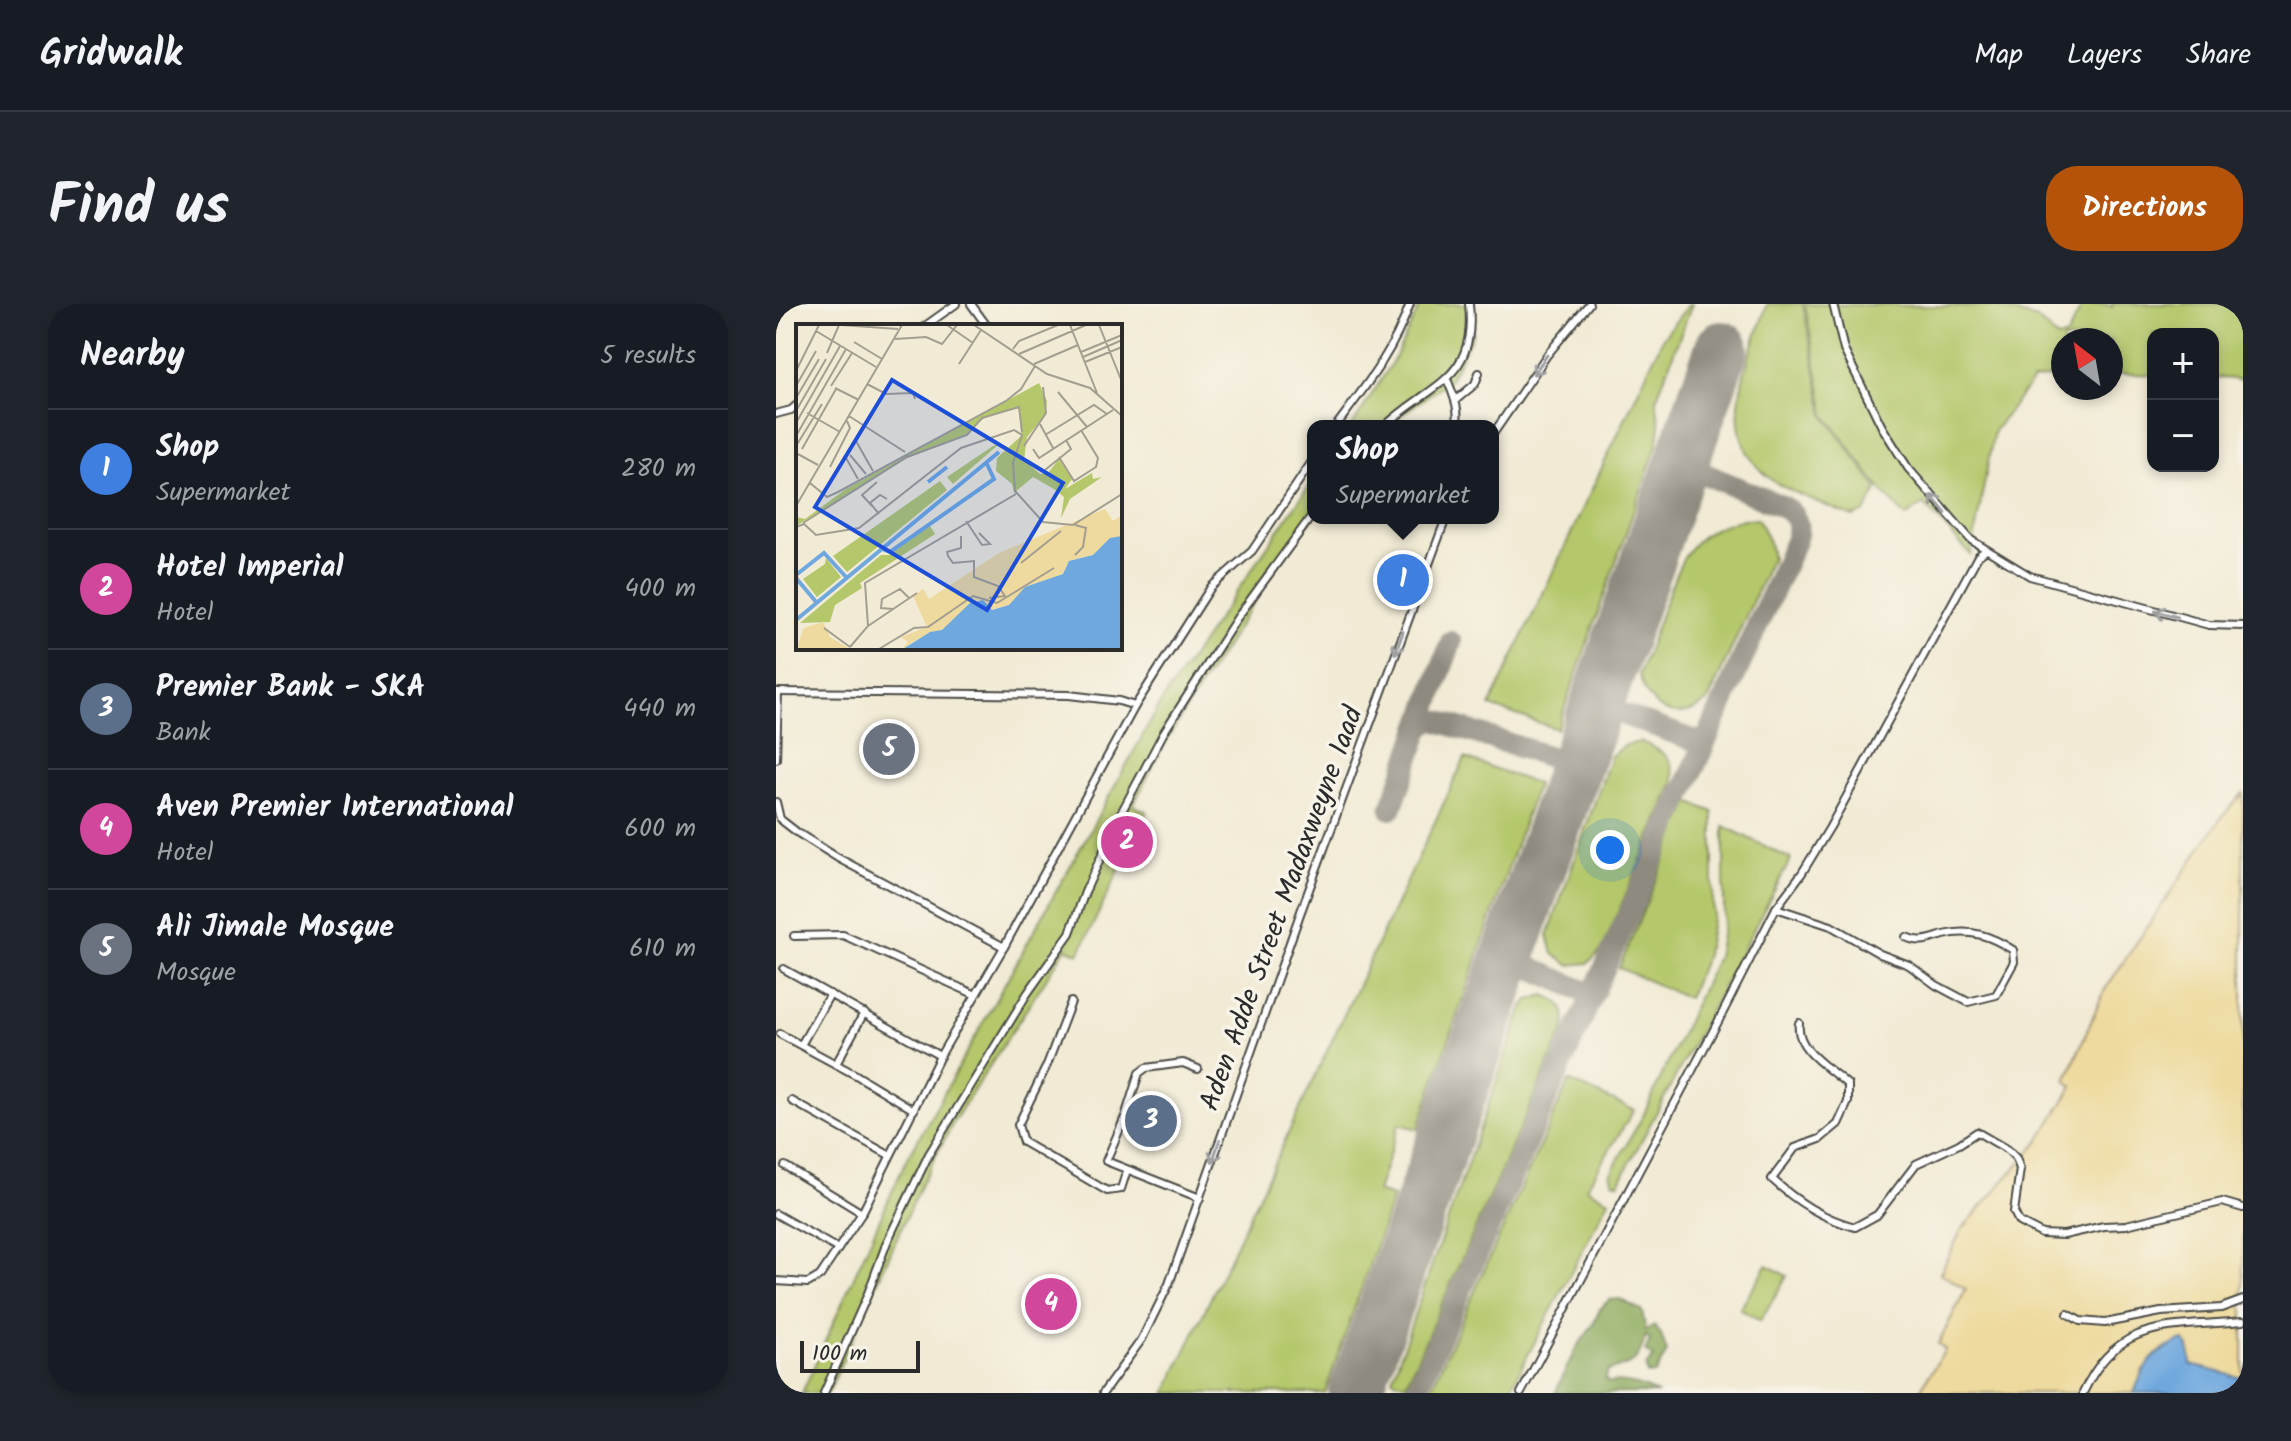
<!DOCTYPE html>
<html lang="en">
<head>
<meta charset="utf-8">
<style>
  :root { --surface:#171b24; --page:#20242c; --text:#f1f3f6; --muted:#9ea1a6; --line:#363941; --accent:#b45309 }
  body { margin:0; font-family:Kalam,sans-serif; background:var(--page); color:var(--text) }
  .controls { position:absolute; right:24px; top:24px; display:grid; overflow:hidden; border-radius:16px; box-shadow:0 4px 12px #0003 }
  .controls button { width:72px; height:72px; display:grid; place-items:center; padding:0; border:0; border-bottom:2px solid var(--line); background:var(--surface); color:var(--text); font:40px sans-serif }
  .compass { position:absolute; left:1275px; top:24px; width:72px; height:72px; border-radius:50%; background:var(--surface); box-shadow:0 4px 12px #0003; rotate:329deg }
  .scale { position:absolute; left:24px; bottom:20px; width:120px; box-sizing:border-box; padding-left:8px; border:4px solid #2b2b2b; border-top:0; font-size:22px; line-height:28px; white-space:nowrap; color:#2b2b2b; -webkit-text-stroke:6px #f7f3e8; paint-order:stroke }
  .you { position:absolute; left:834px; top:546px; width:28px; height:28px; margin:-20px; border:6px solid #fff; border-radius:50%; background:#1a73e8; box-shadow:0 0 0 12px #1a73e833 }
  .badge { display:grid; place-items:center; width:52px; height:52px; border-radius:50%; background:var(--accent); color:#fff; font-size:26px; font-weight:700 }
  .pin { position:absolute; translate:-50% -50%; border:4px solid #fff; box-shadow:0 2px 8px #0006 }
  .popup { position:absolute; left:531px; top:116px; width:192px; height:104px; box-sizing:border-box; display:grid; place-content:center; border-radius:16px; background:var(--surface); filter:drop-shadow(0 2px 6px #0005); font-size:26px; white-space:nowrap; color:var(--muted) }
  .popup b { font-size:30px; color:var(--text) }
  .popup::after { content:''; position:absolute; left:50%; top:100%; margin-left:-16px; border:16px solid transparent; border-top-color:var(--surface) }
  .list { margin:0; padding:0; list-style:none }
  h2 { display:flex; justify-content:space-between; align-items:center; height:104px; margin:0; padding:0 32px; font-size:34px }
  h2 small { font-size:26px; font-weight:400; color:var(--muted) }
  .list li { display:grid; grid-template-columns:52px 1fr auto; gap:24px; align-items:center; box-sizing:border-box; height:120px; padding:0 32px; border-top:2px solid var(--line) }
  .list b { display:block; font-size:30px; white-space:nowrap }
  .list p { margin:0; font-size:26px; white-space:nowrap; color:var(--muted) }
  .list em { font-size:26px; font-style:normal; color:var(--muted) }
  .map { position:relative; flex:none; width:1467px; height:1089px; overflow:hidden; border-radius:32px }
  header { display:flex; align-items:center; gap:48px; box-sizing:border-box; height:112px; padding:0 40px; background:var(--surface); border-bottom:2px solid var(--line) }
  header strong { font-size:38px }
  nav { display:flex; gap:44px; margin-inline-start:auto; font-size:28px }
  .intro { display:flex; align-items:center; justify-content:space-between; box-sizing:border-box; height:192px; padding:0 48px }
  h1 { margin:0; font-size:56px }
  .button { padding:20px 36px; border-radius:32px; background:var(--accent); color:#fff; font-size:28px; font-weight:700 }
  main { display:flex; gap:48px; padding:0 48px }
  aside { flex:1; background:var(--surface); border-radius:32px; box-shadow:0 4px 12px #0003 }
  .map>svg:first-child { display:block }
  .green { fill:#b4c76a; stroke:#70794a; stroke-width:2 }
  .forest { fill:#8fac5e; stroke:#5d6c44; stroke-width:2 }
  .sand { fill:#eeda9e; stroke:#8c8264; stroke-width:2 }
  .water { fill:#6fa8de; stroke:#4d6a84; stroke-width:2 }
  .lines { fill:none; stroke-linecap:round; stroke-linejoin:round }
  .taxiway { stroke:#8e8a80; stroke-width:22 }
  .runway { stroke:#8e8a80; stroke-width:54 }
  .street-casing { stroke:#494844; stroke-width:10 }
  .street { stroke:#fff; stroke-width:6 }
  .oneway { stroke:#a0a0a0 }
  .labels { text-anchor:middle; stroke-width:7; stroke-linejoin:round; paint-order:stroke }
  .street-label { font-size:28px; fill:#2b2b2b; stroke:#f7f3e8 }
  .inset-river { fill:none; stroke:#6fa8de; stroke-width:4 }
  .inset-road { fill:none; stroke:#a29e90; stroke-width:2 }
  .view { fill:#1d4ed8; fill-opacity:0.15; stroke:#1d4ed8; stroke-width:4 }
  .inset-edge { fill:none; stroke:#2b2b2b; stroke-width:4 }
</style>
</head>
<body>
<header>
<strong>Gridwalk</strong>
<nav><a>Map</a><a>Layers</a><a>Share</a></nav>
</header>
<div class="intro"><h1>Find us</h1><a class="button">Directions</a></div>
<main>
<aside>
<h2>Nearby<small>5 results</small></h2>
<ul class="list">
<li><span class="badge" style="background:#3f7fe0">1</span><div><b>Shop</b><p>Supermarket</p></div><em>280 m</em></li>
<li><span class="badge" style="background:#d1479c">2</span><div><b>Hotel Imperial</b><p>Hotel</p></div><em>400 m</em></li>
<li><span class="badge" style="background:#5c6f8a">3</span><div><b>Premier Bank - SKA</b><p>Bank</p></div><em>440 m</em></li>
<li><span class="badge" style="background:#d1479c">4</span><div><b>Aven Premier International</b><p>Hotel</p></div><em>600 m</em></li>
<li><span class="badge" style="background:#6b7280">5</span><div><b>Ali Jimale Mosque</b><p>Mosque</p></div><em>610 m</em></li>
</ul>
</aside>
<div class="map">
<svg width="1467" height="1089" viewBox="0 0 1467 1089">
  <rect width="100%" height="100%" fill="#f7f3e8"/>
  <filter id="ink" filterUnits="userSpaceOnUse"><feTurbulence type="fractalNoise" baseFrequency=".0125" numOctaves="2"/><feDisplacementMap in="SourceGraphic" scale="16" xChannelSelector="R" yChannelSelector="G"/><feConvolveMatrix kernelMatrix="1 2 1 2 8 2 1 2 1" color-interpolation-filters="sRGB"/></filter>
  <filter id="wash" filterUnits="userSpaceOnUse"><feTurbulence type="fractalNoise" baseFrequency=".006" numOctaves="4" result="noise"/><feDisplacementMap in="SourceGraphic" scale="32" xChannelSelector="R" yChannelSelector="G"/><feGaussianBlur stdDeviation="1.8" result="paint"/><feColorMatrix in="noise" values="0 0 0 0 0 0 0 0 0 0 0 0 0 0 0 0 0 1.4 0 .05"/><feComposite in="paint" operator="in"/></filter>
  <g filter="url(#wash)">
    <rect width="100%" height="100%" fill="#f1ead4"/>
    <g class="green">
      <polygon points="645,0 695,0 697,29 674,75 611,122 576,122 620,52"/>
      <polygon points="913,0 916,0 880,96 884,123 881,141 781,425 714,402 887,34"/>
      <path d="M991,0h36l21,111 54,74 -13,23 -12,5c-22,-10 -62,-24 -80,-36 -63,-46 -24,-119 -6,-177z"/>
      <polygon points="1029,0 1218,3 1261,15 1282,35 1291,32 1307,0 1329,0 1336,3 1336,0 1467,0 1467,76 1437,73 1437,30 1377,30 1377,71 1335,69 1335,36 1287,36 1287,71 1257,76 1218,127 1195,251 1148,200 1130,213 1107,188 1049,110"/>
      <polygon points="537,176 537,214 508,250 390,437 357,501 371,508 303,650 290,644 178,817 145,880 52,1089 26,1089 128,861 386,397"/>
      <path d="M968,215h14l11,23 3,16 -64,143c-32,25 -60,9 -69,-27 9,-23 17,-47 26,-71 17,-47 26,-73 79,-84z"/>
      <path d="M865,438c22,9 33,14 33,40l-72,168 -14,13 -19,2 -16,-11 -5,-19 63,-179 15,-11z"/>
      <polygon points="689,454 761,480 642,825 623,820 601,888 617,893 549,1089 390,1089"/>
      <polygon points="913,498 937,508 937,610 930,651 912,694 843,664"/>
      <polygon points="948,522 1015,555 843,879 837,877 834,870 868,810 941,653 948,616"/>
      <path d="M768,691c18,5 25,17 20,34l-158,355 -14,-5 131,-373 6,-6z"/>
      <polygon points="793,777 858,806 810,884 833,896 732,1089 653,1089"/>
      <polygon points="991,961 1011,972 984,1017 964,1005"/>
    </g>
    <path class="forest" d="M844,995l22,12 4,20 8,-5 7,8 6,18 -12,22h-8l-1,-8 8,-9 -9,-6 5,-11 -4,-4c-11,31 -9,25 -38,35l-3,8 4,4c13,-3 35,3 47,10h-101l20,-43 18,-25 7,-16 9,-9z"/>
    <polygon class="sand" points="1467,489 1467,1074 1415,1061 1413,1043 1367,1066 1358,1089 1142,1089 1169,1046 1162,1040 1190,985 1164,969 1186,925 1263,837 1297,782 1290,777 1328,687 1445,514"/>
    <path class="water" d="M1407,1036l6,7 2,18 52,13v15h-109c13,-33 17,-39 49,-53z"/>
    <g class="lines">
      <g class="taxiway">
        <polyline points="821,401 928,440"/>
        <polyline points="643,426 653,416 662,417 799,461"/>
        <polyline points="615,505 675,338"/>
        <polyline points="732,654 806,686"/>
        <path d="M639,1089l381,-854c4,-14 0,-24 -12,-32l-103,-43"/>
      </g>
      <polyline class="runway" points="579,1089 946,44"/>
    </g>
  </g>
  <g filter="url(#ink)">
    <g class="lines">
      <g class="street-casing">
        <g id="street">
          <polyline points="195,0 211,22"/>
          <polyline points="1057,0 1068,46 1106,123 1132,164 1195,236 1254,272 1433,321 1467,322"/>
          <polyline points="149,22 180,0"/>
          <path d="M671,75c6,15 14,32 9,47"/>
          <polyline points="680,96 699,80 703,69"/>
          <polyline points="0,110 15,106 22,100"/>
          <path d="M560,122c31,-42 56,-72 74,-122"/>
          <path d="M609,122c46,-43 92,-46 84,-122"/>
          <polyline points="717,130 771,51 813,0"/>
          <polyline points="0,388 293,391 343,397 359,402"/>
          <polyline points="0,455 2,388"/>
          <polyline points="0,498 4,515 22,529 62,554 228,643"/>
          <path d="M1000,604l55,18 49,28 29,11 27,20 32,17 28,-7 18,-33 -1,-12c-22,-14 -43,-22 -69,-15 -14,4 -24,9 -38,2"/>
          <polyline points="18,632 67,631 198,690"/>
          <polyline points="8,665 164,752"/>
          <polyline points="295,698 271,761 242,821 247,838 331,887 345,885 351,866"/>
          <path d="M1023,719c-4,27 31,45 49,62v17l-10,22 -18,15 -25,9 -23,31c25,23 50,39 83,48l22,-12 39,-51 43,-20 18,-12 31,18 8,8 4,11 -6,43 5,10 23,12 22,1 40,-9 22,-1 96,-23 21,6"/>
          <polyline points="4,730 80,771 138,806"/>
          <polyline points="25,741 54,690"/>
          <polyline points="60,760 88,709"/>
          <polyline points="422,765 407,759 370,764 363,769 349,813 330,857 424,894"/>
          <polyline points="16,797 113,851"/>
          <polyline points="9,862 86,909"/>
          <polyline points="0,910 62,945"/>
          <polyline points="0,977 32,979 44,972 86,909 164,752 228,643 359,402 435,283 476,247 537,156"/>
          <polyline points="1292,1010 1304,1017 1329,1019 1385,1008 1445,1004 1467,996"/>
          <polyline points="48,1089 91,992 111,938 153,850 251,690 294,629 309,588 344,511 388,428 461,314 537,210"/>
          <polyline points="327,1089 366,1035 393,980 524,610 670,214"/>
          <polyline points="745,1089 943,716 1000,604 1026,569 1054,523 1202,252 1210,246"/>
          <path d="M1307,1089c35,-76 87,-65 160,-72"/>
        </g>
      </g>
      <use href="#street" class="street"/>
    </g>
    <defs><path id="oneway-shaft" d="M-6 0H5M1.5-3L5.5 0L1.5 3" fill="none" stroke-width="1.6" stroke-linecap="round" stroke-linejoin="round" transform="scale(2)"/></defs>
    <g class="oneway">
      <use href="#oneway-shaft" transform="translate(764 61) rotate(125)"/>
      <use href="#oneway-shaft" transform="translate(1162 200) rotate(-130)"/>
      <use href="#oneway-shaft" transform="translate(1390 310) rotate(-165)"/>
      <use href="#oneway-shaft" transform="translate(623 339) rotate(110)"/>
      <use href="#oneway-shaft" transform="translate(440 847) rotate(109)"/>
    </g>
  </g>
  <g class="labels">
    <g class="street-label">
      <text transform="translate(504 604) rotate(-70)" y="10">Aden Adde Street Madaxweyne 1aad</text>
    </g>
  </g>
  <g transform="translate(20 20)">
    <rect width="326" height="326" fill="#f1ead4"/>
    <path d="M243,59l8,18 -1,13 -19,23 -3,23 16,14 8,-1 11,-14 13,20 -7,10 27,-16 1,6 9,-2 -32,22 -9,19 3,-21 -10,-8 -21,-12 -19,16 -2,-9 -16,-13 1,-13 24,-22 -1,-28 -35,9 -20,19 -58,22 -111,68v-9l9,2 41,-30zM203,120l-46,40 -6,-7 46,-31zM144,157l7,9 -100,82 -14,-16zM134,202l5,8 -75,49 2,5 -27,17 -5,17 -30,1 81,-68h8zM30,234l15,19 -24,20 -14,-18 22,-15z" fill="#b4c76a"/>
    <path d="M309,185l8,12 9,-6v21l-29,19 -24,6 -6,13 -39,16 -15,15 -17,5 -15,-10 -35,31 -12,1 -28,17 6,-7 -7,-5 26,-10 -14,-31 10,-7 6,10 70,-46zM27,298l7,15 20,12h-54l8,-21z" fill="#eeda9e"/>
    <path d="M326,212v113h-219l27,-17 12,-2 28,-27 13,-3 9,10 17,-5 16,-18 38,-13 6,-13 24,-6 17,-17z" fill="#6fa8de"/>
    <path class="inset-river" d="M132,158l19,-15M86,225l8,3 104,-73 -8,-17M0,251l28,-22 23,25M0,254l21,25M0,296l203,-168"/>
    <path class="inset-road" d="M45,1l57,4M151,1l26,18M178,1l73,49 43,14 32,28M274,1l27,68M303,1l23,57M20,7l60,36M99,15l31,-2 16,7 15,-19M58,18l28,17M217,25l6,-8 39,-16M285,28l41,-17M31,29l12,-28M223,30l67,-29M287,33l39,-17M289,38l37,-15M163,40l22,-34M238,40l44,-19M0,47l23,-46M71,60l19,10 27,-1 2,6M0,62l20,-35M35,62l21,-33M39,64l24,12M262,68l29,35M0,74l23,-39M0,87l30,-52M11,89l33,19M53,92l56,36M0,99l44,-77M244,100l13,24M69,102l-9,15 17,30M249,111l49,-30 13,9M0,112l50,-87M0,122l26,-42M228,122l22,-33 -3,-26M6,125l34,-60M237,125l6,9 74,-48M0,129l22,12M54,131l16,19M263,133l15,24 22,-14 2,-9 -17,-28M50,134l12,21M34,143l20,-39 -3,-7M249,146l26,-21 -5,-9M14,159l17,14 11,-5 168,-91 15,-12 14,-23M0,182l106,-181M76,182l-10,-11 15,-13M83,190l-9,-11 10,-8 7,4M170,197l16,24 8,-1 -11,-11M7,199l104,-66 60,-22 15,-17 37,-11 3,25M279,201l11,3 -3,19 -8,8M0,203l8,-3 12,11 43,-7 102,-80 53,-18 8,5 -9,28 2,28 28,31 30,3 49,-31M165,212v12l-14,4 1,4 5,7 21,-2v16l24,9 7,10 -16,2M225,239l40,-32M97,285l-12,-1 1,-9 18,-10 9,9M72,302l49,-33M28,304l26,19M54,323l18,-21 -3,-43 151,-89M83,325l35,-21 14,-1 45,-31 24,7 57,-35"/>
    <path class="view" d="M96,56l171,103 -76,127 -172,-103z"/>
    <rect width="326" height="326" class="inset-edge"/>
  </g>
</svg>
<div class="controls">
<button>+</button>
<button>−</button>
</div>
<svg class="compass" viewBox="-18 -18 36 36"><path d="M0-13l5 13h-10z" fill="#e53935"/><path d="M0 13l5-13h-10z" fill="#9ea1a6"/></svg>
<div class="scale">100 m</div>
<div class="you"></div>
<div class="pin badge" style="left:627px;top:276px;background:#3f7fe0">1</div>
<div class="popup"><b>Shop</b>Supermarket</div>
<div class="pin badge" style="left:351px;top:538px;background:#d1479c">2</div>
<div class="pin badge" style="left:375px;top:817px;background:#5c6f8a">3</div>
<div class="pin badge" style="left:275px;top:1000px;background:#d1479c">4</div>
<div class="pin badge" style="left:113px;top:445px;background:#6b7280">5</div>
</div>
</main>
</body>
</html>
